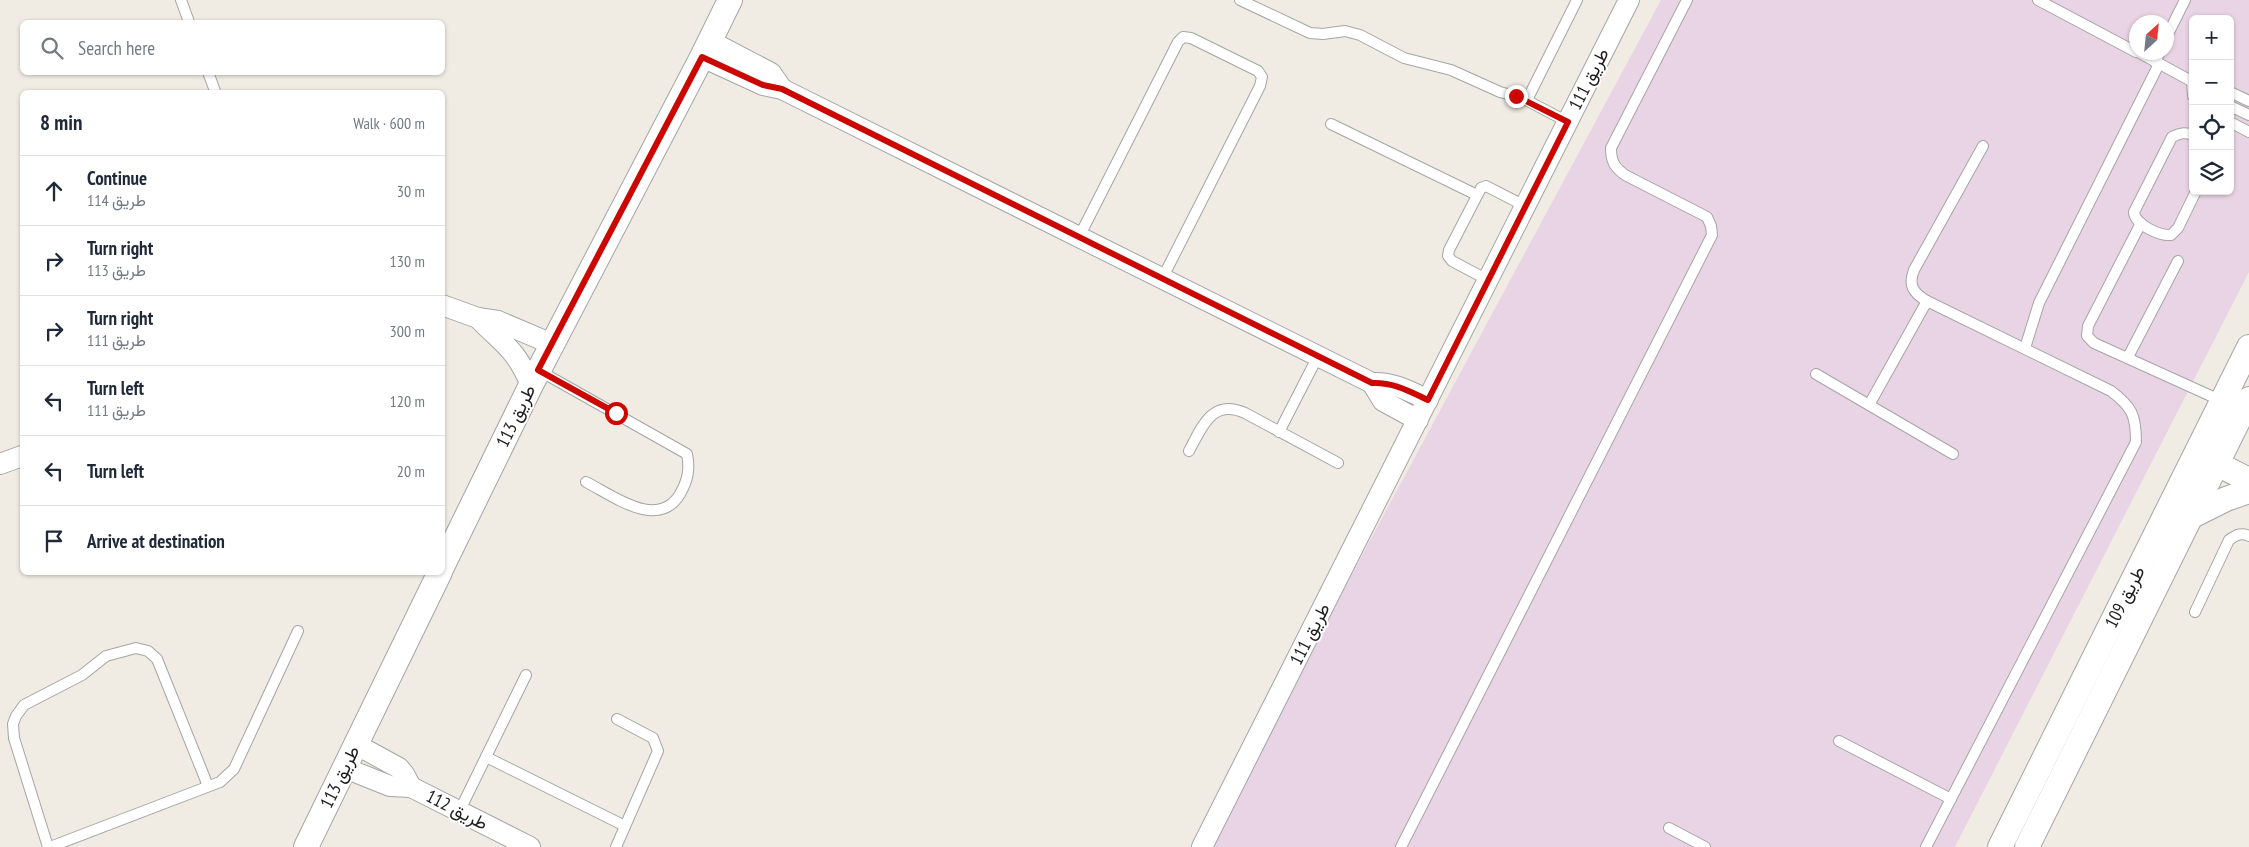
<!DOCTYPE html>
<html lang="en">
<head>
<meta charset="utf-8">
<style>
  :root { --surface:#fff; --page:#f6f6f7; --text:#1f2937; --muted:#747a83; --line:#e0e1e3 }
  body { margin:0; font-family:"PT Sans Narrow",Vazirmatn,sans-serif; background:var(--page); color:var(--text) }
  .controls { position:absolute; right:15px; top:15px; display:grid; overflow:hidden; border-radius:8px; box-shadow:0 1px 4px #0004 }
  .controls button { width:45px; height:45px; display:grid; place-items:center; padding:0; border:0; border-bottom:1px solid var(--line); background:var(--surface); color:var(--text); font:25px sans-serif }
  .compass { position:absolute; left:2129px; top:15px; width:45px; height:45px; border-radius:50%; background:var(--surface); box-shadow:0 1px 4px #0004; rotate:27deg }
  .stop { position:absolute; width:15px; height:15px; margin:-11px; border:4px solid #cb0700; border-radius:50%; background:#fff }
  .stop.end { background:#cb0700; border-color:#fff; box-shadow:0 1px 5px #0008 }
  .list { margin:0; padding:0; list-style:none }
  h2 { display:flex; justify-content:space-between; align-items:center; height:65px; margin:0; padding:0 20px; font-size:21px }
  h2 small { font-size:16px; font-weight:400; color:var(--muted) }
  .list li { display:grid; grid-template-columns:32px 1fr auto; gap:15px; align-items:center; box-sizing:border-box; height:70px; padding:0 20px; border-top:1px solid var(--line) }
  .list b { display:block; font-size:19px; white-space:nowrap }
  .list p { margin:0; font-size:16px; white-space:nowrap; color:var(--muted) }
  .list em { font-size:16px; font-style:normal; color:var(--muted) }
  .icon { flex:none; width:28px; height:28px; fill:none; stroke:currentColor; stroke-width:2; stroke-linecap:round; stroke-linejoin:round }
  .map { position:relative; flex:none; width:2249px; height:847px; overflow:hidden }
  .search { position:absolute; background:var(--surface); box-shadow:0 1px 4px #0004; left:20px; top:20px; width:425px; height:55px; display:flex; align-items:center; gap:12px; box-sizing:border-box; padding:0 18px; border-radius:8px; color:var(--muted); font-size:19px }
  .panel { position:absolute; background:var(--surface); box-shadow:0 1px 4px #0004; left:20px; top:90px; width:425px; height:485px; border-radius:8px }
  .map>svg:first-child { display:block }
  .industrial { fill:#e9d4e5; fill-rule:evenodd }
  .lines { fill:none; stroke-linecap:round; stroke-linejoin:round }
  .service-casing { stroke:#a5a5a5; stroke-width:12 }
  .minor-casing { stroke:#a5a5a5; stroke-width:22 }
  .tertiary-casing { stroke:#a5a5a5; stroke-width:26 }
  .service { stroke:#fff; stroke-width:10 }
  .minor { stroke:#fff; stroke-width:20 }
  .tertiary { stroke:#fff; stroke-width:24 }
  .route { stroke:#cb0700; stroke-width:6 }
  .labels { text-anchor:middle; stroke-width:4; stroke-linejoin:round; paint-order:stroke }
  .street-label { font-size:18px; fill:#1e1e1e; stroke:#fff }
</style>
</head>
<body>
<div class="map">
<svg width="2249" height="847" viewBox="0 0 2249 847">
  <rect width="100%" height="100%" fill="#f0ece3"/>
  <path class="industrial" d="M1661,0h588v272l-294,575h-750zM2193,19h37v172h-37zM2136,22h30v30h-30z"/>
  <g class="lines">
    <g class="service-casing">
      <g id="service">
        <polyline points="181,0 189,22"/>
        <polyline points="1240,0 1310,33 1323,34 1345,31 1360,35 1404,58 1451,70 1500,92 1522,98 1568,122"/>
        <polyline points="2038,0 2136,52"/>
        <polyline points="2166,38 2185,0"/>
        <polyline points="2138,52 2193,82"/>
        <polyline points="2155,62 2160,52"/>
        <polyline points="208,72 215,91"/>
        <polyline points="2192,81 2193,96"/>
        <polyline points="2230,92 2249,101"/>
        <polyline points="1527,100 1577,0"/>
        <polyline points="2230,106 2249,115"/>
        <polyline points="2230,122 2249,132"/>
        <polyline points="1331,124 1477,195"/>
        <path d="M2193,135c-8,-3 -13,-2 -21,2l-38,75c1,13 26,24 37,23l7,-7 18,-37"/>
        <polyline points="2141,223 2088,326 2087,336 2094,343 2222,401"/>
        <polyline points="1079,237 1178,42 1183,37 1191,38 1258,71 1262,77 1260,86 1162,279"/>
        <polyline points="1488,280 1452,261 1448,256 1449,250 1481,188 1486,186 1525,206"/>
        <polyline points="2025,348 2039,303 2159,64"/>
        <polyline points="2128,357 2178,261"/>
        <path d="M538,370l149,84c3,15 1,26 -7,40 -22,37 -68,1 -94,-12"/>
        <polyline points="1816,374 1953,454"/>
        <polyline points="1869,405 1927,301"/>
        <polyline points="1279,432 1318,356"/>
        <path d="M1189,451c13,-24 23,-53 56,-38l93,50"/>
        <path d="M2195,612l34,-72c7,-5 12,-8 20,-4"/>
        <polyline points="1839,741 1951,799"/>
        <polyline points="486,757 625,826"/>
        <polyline points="459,812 526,675"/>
        <polyline points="1669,828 1705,847"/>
        <polyline points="48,847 14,738 13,724 16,716 24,705 82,675 106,656 136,648 148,651 157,659 208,786"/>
        <polyline points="50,847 220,782 234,769 298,631"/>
        <polyline points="616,847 658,751 653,738 617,719"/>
        <path d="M1401,847l311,-612 -1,-9 -4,-9 -82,-42c-11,-8 -14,-14 -14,-27l76,-148"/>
        <path d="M1926,847l210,-405c0,-27 -4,-35 -25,-51l-184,-90c-14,-8 -19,-16 -13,-31l69,-124"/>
      </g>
    </g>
    <g class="minor-casing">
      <g id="minor">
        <polyline points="710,41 771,73 782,89"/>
        <path d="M702,57l61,28 19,4 590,294c21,-1 37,8 56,17"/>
        <polyline points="442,305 478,318 498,321 552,344"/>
        <path d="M478,318c25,26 38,31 53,67"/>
        <polyline points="1372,383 1383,401 1418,420"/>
        <polyline points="0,464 22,456"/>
        <polyline points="357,745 399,768 404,774 411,787"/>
        <polyline points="345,768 390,786 411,787 530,847"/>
        <polyline points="1202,847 1629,0"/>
      </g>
    </g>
    <g class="tertiary-casing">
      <g id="tertiary">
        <polyline points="2203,457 2249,480"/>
        <polyline points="2190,517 2226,499 2249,491"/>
        <polyline points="442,567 531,385 702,57 730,0"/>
        <polyline points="306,847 440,572"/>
        <polyline points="2000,847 2249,347"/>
        <polyline points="2027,847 2249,399"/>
      </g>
    </g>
    <use href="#service" class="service"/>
    <use href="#minor" class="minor"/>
    <use href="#tertiary" class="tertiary"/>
  </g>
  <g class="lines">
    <path class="route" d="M616,413l-78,-43 164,-313 61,28 19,4 590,294c21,-1 37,8 56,17l140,-278 -52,-26"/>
  </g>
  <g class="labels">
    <g class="street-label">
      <text transform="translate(1589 79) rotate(-63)" y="6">طريق 111</text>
      <text transform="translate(516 416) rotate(-64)" y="6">طريق 113</text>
      <text transform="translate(2125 597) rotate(-63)" y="6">طريق 109</text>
      <text transform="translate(1310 634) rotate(-63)" y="6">طريق 111</text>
      <text transform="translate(340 777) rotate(-64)" y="6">طريق 113</text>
      <text transform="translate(457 810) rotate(27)" y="6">طريق 112</text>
    </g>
  </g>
</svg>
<div class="controls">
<button>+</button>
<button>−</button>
<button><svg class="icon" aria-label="locate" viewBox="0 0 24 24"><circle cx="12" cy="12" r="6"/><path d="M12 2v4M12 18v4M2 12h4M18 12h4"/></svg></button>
<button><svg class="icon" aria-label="layers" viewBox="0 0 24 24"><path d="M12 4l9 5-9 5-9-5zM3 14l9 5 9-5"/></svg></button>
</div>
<svg class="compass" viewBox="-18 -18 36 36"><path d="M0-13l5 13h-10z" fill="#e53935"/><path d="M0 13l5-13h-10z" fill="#747a83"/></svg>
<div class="stop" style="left:616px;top:413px"></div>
<div class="stop end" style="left:1516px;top:96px"></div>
<div class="search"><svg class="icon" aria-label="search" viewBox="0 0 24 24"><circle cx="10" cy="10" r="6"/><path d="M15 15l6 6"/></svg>Search here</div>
<section class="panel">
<h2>8 min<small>Walk · 600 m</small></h2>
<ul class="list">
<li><svg class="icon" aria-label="ahead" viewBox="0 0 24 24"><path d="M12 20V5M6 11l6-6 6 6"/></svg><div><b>Continue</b><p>طريق 114</p></div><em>30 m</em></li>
<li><svg class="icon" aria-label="right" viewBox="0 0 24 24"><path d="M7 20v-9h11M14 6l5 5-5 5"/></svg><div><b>Turn right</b><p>طريق 113</p></div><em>130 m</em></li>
<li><svg class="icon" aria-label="right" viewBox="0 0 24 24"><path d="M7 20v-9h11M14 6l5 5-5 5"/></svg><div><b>Turn right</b><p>طريق 111</p></div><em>300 m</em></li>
<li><svg class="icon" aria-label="left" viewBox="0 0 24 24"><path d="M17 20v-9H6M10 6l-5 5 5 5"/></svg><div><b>Turn left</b><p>طريق 111</p></div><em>120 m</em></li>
<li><svg class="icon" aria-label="left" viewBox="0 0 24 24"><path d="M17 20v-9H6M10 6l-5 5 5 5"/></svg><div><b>Turn left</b></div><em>20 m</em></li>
<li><svg class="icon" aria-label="arrive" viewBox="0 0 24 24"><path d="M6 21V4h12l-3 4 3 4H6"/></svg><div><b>Arrive at destination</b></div></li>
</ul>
</section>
</div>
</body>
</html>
